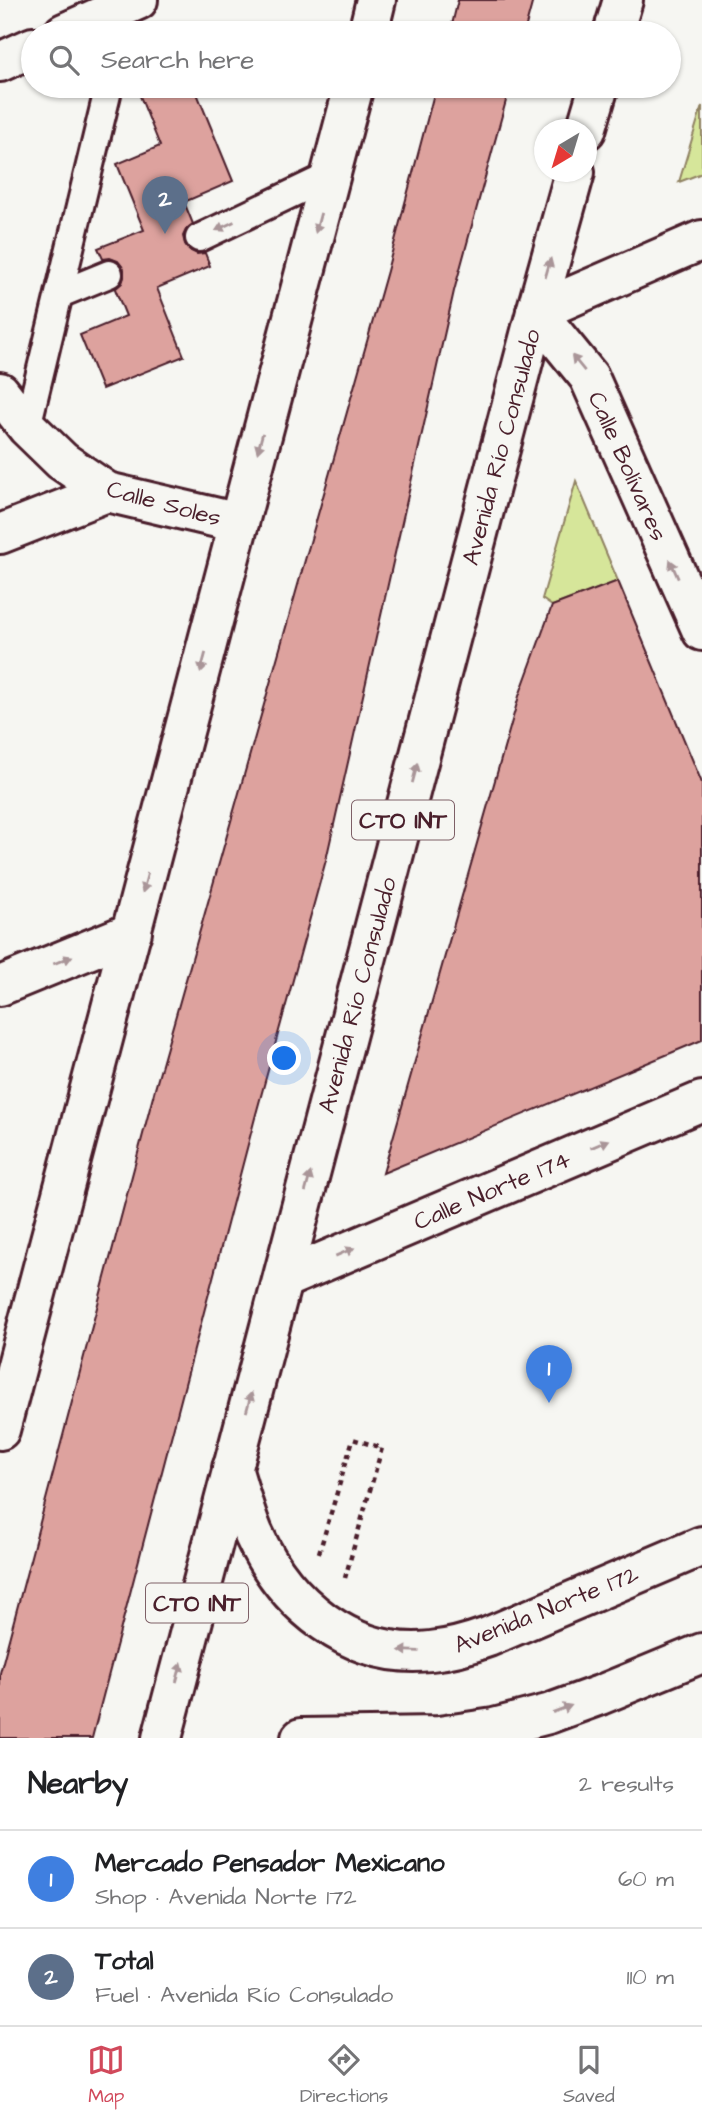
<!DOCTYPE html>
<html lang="en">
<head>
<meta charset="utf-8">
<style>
  :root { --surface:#fff; --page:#f6f6f6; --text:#202124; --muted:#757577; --line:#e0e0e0; --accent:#d1495b }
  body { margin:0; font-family:"Architects Daughter",sans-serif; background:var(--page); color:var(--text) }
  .compass { position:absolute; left:534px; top:119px; width:63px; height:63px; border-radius:50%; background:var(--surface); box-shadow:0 2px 5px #0004; rotate:218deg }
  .you { position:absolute; left:285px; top:1059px; width:24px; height:24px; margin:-18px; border:5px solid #fff; border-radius:50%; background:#1a73e8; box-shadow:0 0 0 10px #1a73e833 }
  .badge { display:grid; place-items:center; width:46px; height:46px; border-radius:50%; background:var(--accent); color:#fff; font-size:23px; font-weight:700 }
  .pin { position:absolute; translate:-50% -58px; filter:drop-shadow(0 2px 4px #0008) }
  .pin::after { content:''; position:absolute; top:37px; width:24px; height:21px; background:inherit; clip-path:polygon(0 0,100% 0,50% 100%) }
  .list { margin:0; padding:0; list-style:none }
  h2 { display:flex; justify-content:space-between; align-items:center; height:91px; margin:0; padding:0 28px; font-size:30px }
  h2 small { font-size:23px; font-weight:400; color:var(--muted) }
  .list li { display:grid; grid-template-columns:46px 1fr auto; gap:21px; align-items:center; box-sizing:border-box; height:98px; padding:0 28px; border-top:2px solid var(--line) }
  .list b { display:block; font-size:26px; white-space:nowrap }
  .list p { margin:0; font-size:23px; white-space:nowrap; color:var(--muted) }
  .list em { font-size:23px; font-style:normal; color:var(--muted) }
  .icon { flex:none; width:38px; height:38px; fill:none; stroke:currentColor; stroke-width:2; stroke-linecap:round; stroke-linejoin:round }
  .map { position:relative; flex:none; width:702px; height:1738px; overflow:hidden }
  .search { position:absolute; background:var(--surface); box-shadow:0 2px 5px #0004; left:21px; right:21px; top:21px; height:77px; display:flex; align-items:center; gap:18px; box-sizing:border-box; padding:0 24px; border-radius:38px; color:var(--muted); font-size:26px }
  .sheet { height:287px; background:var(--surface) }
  nav { display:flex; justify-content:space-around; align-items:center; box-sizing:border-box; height:98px; border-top:2px solid var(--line); background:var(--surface); font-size:19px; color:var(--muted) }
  nav a { display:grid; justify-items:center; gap:4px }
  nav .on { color:var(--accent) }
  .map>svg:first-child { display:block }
  .green { fill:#d6e69a; stroke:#908262; stroke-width:2 }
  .building { fill:#dda29e; stroke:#4a1f2b; stroke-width:2 }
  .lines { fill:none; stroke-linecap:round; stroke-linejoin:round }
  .service-casing { stroke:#4a1f2b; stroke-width:32 }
  .minor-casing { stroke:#4a1f2b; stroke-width:44 }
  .tertiary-casing { stroke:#4a1f2b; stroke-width:44 }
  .motorway-casing { stroke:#4a1f2b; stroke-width:44 }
  .path { stroke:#4a1f2b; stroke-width:4.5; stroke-dasharray:5 5; stroke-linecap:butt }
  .service { stroke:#f6f6f2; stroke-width:26 }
  .minor { stroke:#f6f6f2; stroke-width:38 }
  .tertiary { stroke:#f6f6f2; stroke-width:38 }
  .motorway { stroke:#f6f6f2; stroke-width:38 }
  .oneway { fill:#a99598 }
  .labels { text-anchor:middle; stroke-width:5; stroke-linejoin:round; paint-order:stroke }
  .shield { fill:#f6f6f2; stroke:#7e6067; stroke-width:2 }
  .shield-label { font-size:23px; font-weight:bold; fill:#4a1f2b }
  .street-label { font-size:24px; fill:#4a1f2b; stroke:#f6f6f2 }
</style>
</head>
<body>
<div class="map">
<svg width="702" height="1738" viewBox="0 0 702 1738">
  <rect width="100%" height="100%" fill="#f6f6f2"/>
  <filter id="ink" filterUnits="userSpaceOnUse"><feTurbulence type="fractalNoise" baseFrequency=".0143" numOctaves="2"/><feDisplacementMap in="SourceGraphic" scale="14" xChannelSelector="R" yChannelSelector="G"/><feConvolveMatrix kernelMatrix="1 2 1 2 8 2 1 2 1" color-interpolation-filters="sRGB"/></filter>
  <g filter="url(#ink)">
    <g class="green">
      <polygon points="702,106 702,173 679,182"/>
      <polygon points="576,481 618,581 552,606 542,599"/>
    </g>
    <g class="building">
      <polygon points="458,0 533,0 524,33 450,33"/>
      <polygon points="136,86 194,86 233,181 184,202 193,224 186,230 183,236 185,244 191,251 197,254 205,253 210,266 157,288 184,356 102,389 80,335 126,316 115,289 122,283 124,277 124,269 118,261 110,258 103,259 98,248 144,230 117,164 160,146"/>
      <polygon points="436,86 510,86 454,291 326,860 256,1114 92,1738 0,1738 0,1673 155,1089 387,271"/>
      <polygon points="618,581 702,783 702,1040 383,1173 519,696 552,606"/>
    </g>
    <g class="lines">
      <g class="service-casing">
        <g id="service">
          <polyline points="199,238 331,175"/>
          <polyline points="60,294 109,274"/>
          <polyline points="27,427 109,86"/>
        </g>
      </g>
      <g class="minor-casing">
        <g id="minor">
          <polyline points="64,33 138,0"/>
          <polyline points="0,62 33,47"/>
          <polyline points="536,312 702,240"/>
          <polyline points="0,392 27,427 62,461 107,492 239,523"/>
          <polyline points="0,534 107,492"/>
          <polyline points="0,986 132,932"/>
          <polyline points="283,1279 702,1101"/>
        </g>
      </g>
      <g class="tertiary-casing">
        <g id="tertiary">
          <polyline points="536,312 589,377 702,631"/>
          <path d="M232,1468c7,22 13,46 22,67 31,68 97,125 177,116 20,-2 38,-7 57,-14l214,-91"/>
          <polyline points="301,1738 439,1736 494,1728 548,1714 600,1695 702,1653"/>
        </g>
      </g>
      <g class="motorway-casing">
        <g id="motorway">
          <polyline points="368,33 376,0"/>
          <polyline points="613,33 623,0"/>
          <polyline points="586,130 599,86"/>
          <polyline points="0,1430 354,86"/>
          <polyline points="162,1738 536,312 575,172"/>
        </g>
      </g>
      <polyline class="path" points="319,1553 353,1439 382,1448 345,1578"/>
      <use href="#service" class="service"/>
      <use href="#minor" class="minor"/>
      <use href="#tertiary" class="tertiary"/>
      <use href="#motorway" class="motorway"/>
    </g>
    <defs><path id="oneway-solid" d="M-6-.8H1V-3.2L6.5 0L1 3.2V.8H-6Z" transform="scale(1.75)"/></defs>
    <g class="oneway">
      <use href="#oneway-solid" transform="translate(318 223) rotate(105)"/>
      <use href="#oneway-solid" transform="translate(225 226) rotate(154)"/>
      <use href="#oneway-solid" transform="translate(548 268) rotate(-74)"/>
      <use href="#oneway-solid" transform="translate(578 363) rotate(-129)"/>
      <use href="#oneway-solid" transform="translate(260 443) rotate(105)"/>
      <use href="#oneway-solid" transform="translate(674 569) rotate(-114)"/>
      <use href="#oneway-solid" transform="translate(203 663) rotate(105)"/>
      <use href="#oneway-solid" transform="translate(415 773) rotate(-75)"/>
      <use href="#oneway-solid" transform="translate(145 883) rotate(105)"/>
      <use href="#oneway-solid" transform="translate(63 960) rotate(-22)"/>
      <use href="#oneway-solid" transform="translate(600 1144) rotate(-23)"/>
      <use href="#oneway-solid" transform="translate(308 1182) rotate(-75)"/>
      <use href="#oneway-solid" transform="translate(345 1252) rotate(-23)"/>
      <use href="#oneway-solid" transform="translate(249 1402) rotate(-75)"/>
      <use href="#oneway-solid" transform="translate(409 1651) rotate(-178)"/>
      <use href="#oneway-solid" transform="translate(179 1672) rotate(-75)"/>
      <use href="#oneway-solid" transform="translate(562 1709) rotate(-20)"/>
    </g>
  </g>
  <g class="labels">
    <g class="shield">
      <rect x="352" y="800.5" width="102" height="39" rx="5"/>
      <rect x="146" y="1583.5" width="102" height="39" rx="5"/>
    </g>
    <g class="shield-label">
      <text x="403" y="828">CTO INT</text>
      <text x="197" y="1611">CTO INT</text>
    </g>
    <g class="street-label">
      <text transform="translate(501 447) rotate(-75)" y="8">Avenida Río Consulado</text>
      <text transform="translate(628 466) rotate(66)" y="8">Calle Bolívares</text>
      <text transform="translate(164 503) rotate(15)" y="8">Calle Soles</text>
      <text transform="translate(357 995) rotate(-75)" y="8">Avenida Río Consulado</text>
      <text transform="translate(492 1190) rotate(-23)" y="8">Calle Norte 174</text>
      <text transform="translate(546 1609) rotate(-22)" y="8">Avenida Norte 172</text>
    </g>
  </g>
</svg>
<svg class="compass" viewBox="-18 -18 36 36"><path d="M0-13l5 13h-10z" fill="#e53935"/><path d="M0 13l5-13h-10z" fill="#757577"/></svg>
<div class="you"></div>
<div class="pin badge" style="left:549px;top:1403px;background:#3f7fe0">1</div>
<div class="pin badge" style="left:165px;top:234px;background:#5c6f8a">2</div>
<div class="search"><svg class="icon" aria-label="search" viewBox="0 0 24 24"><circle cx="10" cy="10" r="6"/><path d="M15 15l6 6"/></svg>Search here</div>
</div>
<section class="sheet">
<h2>Nearby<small>2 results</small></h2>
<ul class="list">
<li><span class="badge" style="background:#3f7fe0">1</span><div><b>Mercado Pensador Mexicano</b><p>Shop · Avenida Norte 172</p></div><em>60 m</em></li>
<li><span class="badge" style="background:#5c6f8a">2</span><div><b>Total</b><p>Fuel · Avenida Río Consulado</p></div><em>110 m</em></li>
</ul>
</section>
<nav>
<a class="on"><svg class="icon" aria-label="map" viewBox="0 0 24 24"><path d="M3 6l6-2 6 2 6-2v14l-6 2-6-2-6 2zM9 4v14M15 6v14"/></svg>Map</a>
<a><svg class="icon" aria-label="directions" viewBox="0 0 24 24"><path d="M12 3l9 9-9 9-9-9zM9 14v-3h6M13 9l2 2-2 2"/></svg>Directions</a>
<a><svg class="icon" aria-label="saved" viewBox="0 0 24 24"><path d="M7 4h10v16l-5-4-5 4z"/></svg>Saved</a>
</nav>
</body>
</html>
